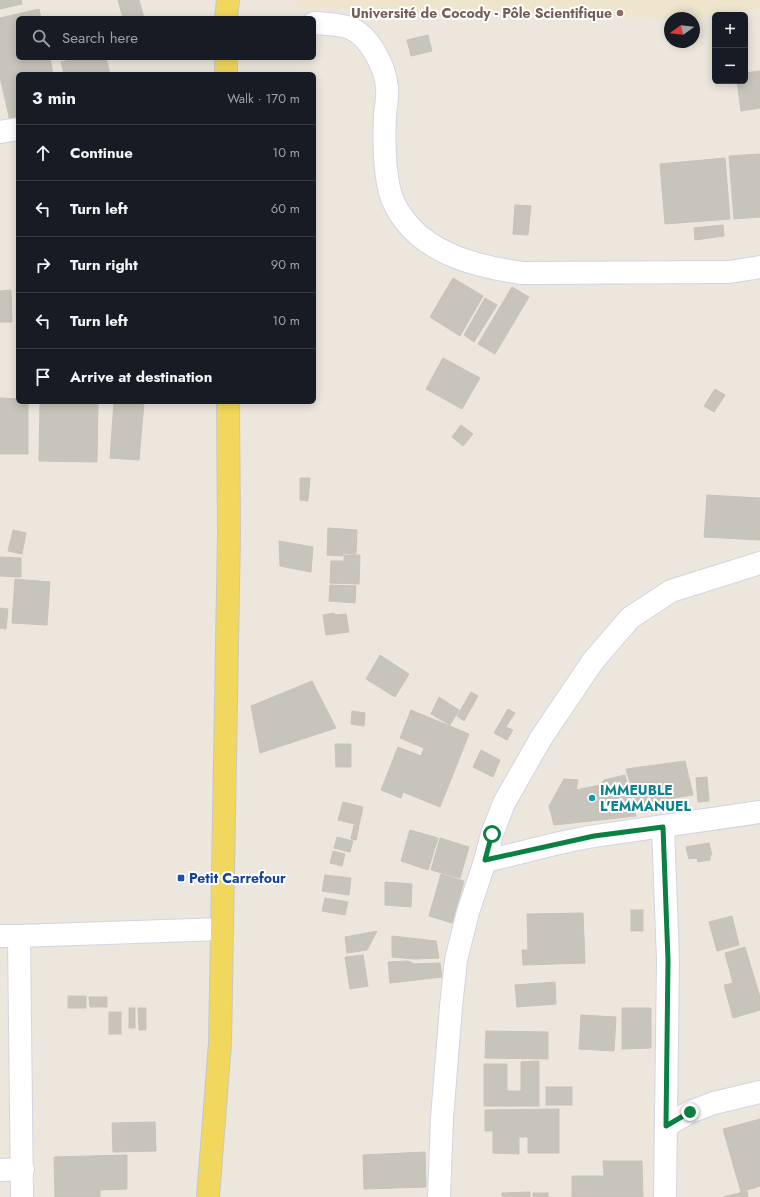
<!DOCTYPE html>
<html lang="en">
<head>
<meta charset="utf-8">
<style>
  :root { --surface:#171b24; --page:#242831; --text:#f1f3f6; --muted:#9ea1a6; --line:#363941 }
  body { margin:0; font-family:Jost,sans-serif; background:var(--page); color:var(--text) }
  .controls { position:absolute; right:12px; top:12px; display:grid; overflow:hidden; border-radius:6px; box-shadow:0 2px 10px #0003 }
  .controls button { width:36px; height:36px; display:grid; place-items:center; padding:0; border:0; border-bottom:1px solid var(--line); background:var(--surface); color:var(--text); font:20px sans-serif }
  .compass { position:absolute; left:664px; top:12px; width:36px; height:36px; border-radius:50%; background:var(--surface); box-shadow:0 2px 10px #0003; rotate:255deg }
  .stop { position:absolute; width:12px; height:12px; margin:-9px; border:3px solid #0b8043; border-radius:50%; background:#fff }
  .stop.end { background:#0b8043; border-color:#fff; box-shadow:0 1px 4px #0008 }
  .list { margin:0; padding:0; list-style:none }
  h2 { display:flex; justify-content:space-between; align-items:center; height:52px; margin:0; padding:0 16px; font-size:17px }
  h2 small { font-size:13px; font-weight:400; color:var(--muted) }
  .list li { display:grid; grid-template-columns:26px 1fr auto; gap:12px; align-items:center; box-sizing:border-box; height:56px; padding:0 16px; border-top:1px solid var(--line) }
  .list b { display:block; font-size:15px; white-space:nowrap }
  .list em { font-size:13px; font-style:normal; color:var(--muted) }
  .icon { flex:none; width:22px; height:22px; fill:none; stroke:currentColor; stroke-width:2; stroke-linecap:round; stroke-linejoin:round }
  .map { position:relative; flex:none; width:760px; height:1197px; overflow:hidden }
  .search { position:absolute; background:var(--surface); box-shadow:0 2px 10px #0003; left:16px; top:16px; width:300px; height:44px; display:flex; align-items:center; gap:10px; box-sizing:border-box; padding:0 14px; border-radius:6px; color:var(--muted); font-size:15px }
  .panel { position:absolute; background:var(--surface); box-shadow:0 2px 10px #0003; left:16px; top:72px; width:300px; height:332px; border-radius:6px }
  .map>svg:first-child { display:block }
  .education { fill:#eee5cc }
  .building { fill:#c7c4bb; stroke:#c8c3b6 }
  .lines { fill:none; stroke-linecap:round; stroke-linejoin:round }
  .minor-casing { stroke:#d2d4e3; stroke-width:24 }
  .major-casing { stroke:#c8c8c8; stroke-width:24 }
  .minor { stroke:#fff; stroke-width:22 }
  .major { stroke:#f1d75d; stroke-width:22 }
  .route { stroke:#0b8043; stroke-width:5 }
  .education-dot { fill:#8d6e63; stroke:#fff; stroke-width:1.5 }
  .culture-dot { fill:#0f9aa8; stroke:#fff; stroke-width:1.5 }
  .transit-dot { fill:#1a4fb4; stroke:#fff; stroke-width:1.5 }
  .labels { text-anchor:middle; stroke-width:4; stroke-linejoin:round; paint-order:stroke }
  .education-label { font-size:14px; font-weight:bold; fill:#785e54; stroke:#fff; text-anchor:end }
  .culture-label { font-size:14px; font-weight:bold; fill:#0d838f; stroke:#fff; text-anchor:start }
  .transit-label { font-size:14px; font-weight:bold; fill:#164399; stroke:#fff; text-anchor:start }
</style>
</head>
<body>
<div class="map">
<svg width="760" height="1197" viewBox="0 0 760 1197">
  <rect width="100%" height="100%" fill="#ece6dc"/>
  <polygon class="education" points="295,0 760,0 760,9 693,18 679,18 295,7"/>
  <g class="building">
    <polygon points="0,0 21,0 22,4 0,9"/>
    <polygon points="118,0 139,0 144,18 123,18"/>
    <polygon points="39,9 41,18 18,18 18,58 50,58 53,74 18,74 18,119 10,121 0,77 0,18"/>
    <polygon points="428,35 432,51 411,56 407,40"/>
    <polygon points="69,58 106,58 110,74 64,74 61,62 70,60"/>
    <polygon points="760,71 760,108 741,111 737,81 745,81 745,73"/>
    <polygon points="760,154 760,217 734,219 729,156"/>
    <polygon points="725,158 730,219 665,224 660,164"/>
    <polygon points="515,205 531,206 528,235 513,234"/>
    <polygon points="723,225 724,236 695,240 694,228"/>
    <polygon points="453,278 483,296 460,336 430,317"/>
    <polygon points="512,287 529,297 495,354 478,344"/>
    <polygon points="11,290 12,322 0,322 0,291"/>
    <polygon points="485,298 497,305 474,342 464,335"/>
    <polygon points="443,358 480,378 462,409 426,389"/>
    <polygon points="715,389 725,395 714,412 704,406"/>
    <polygon points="0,398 18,399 18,402 28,402 28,454 0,454"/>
    <polygon points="40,402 98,402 97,462 39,461"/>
    <polygon points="114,402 144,402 139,460 110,458"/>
    <polygon points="461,425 473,434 463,446 452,437"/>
    <polygon points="300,478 310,478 308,501 300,500"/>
    <polygon points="707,495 760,498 760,540 704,537"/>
    <polygon points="328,528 357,530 356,554 343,553 343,556 327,555"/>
    <polygon points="13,530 26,533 22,554 8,551"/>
    <polygon points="279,541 313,547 311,572 280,566"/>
    <polygon points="344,555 360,555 359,584 330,583 331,561 344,561"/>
    <polygon points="0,557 21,558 21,577 0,576"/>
    <polygon points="15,579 50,582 47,625 12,623"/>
    <polygon points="330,585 356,586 355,603 329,601"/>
    <polygon points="0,608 8,609 6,629 0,628"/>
    <polygon points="334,613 335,615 346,614 349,632 326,635 323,615"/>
    <polygon points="380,655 409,674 395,697 366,679"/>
    <polygon points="312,681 336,728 260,753 251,706"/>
    <polygon points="471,692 478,696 464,721 457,716"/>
    <polygon points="439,697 459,710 450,725 431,714"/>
    <polygon points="508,709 515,713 506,727 513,730 507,740 494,733"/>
    <polygon points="411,710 469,734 440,807 403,792 401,798 381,790 398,747 421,756 424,748 400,738"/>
    <polygon points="352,711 365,713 364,726 351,724"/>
    <polygon points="335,744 351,744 351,767 336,767"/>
    <polygon points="481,750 500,760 493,777 473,767"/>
    <polygon points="685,761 693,795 636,804 626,769"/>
    <polygon points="625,775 636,816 554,825 549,806 564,779 578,780 576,790 600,785 604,780"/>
    <polygon points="707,777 709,801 698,802 696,778"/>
    <polygon points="343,802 363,807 359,825 338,820"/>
    <polygon points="354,825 359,826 356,840 351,839"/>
    <polygon points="410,830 438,838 428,870 401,861"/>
    <polygon points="337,837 353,841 350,852 334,848"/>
    <polygon points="440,838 469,847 460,878 431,870"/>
    <polygon points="709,843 712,855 710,855 710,860 698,862 697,858 689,859 686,847"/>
    <polygon points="333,851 345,854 342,866 330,863"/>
    <polygon points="441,874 464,881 452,923 429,916"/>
    <polygon points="325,875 351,878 349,895 322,891"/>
    <polygon points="385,882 412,884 411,907 385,905"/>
    <polygon points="325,898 348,902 345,915 322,911"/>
    <rect x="631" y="910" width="12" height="21"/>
    <polygon points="583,913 585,963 523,965 522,950 528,950 527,914"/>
    <polygon points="732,916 739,945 717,951 709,922"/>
    <polygon points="377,931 367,950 347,953 345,937"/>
    <polygon points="392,936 436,941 439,958 415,959 392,957"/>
    <polygon points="745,947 760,997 760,1010 733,1018 724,985 733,983 725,953"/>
    <polygon points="363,955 368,986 350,989 345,957"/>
    <polygon points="408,961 414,964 440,963 442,977 390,983 388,962"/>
    <polygon points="555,982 556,1004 517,1007 515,985"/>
    <rect x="68" y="996" width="18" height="12"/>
    <polygon points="89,997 107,997 107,1007 90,1007"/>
    <rect x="129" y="1008" width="6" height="20"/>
    <polygon points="138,1008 146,1008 146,1030 139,1030"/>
    <polygon points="622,1008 651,1008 651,1048 622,1049"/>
    <rect x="109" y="1012" width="12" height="22"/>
    <polygon points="581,1015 616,1017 614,1051 579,1049"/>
    <polygon points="486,1031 548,1032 548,1059 485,1058"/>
    <polygon points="539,1061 539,1106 484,1106 484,1064 507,1064 507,1091 521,1091 521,1062"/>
    <rect x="546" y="1087" width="26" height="18"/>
    <polygon points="559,1109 559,1153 528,1153 528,1137 519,1137 519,1154 493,1153 493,1131 485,1131 485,1110"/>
    <polygon points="760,1119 760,1186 741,1192 723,1129"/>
    <polygon points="155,1122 156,1151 113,1152 112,1123"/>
    <polygon points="425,1152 426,1187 364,1189 363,1155"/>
    <polygon points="127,1155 127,1189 100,1190 100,1197 55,1197 54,1157"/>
    <polygon points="603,1161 642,1161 643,1197 572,1197 572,1176 604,1176"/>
    <polygon points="747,1191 748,1197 723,1197"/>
    <polygon points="530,1192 530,1197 502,1197 502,1193"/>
    <rect x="533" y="1193" width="15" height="4"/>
  </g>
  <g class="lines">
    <g class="minor-casing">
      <g id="minor">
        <path d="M314,23c11,1 25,1 36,5 20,8 35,39 37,59 1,9 -1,19 -2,27 -1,24 -1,65 8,87 23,51 80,65 129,72l207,-1 31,-5"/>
        <polyline points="0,132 18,129"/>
        <polyline points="663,827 668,960 665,1197"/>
        <path d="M485,861c37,-8 72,-19 110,-25 55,-8 110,-16 165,-24"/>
        <polyline points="0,936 19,936 222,929"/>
        <polyline points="19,936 22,1197"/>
        <polyline points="666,1126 690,1112 714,1103 760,1092"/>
        <polyline points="0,1170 23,1169"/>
        <polyline points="439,1197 442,1118 451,1007 456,960 468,912 485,861 492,834 504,803 541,738 593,661 630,618 671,591 760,563"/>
      </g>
    </g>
    <g class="major-casing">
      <g id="major">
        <polyline points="226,18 228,0"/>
        <polyline points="226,58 226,74"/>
        <polyline points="208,1197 220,1043 229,533 228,402"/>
      </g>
    </g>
    <use href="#minor" class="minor"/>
    <use href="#major" class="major"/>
  </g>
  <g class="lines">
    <polyline class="route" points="492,834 485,860 594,836 663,827 668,960 666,1126 690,1112"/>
  </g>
  <circle class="education-dot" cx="620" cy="13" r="4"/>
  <circle class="culture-dot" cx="592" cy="798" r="4"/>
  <rect class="transit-dot" x="177" y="874" width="8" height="8" rx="2"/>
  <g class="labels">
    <g class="education-label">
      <text x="612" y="18">Université de Cocody - Pôle Scientifique</text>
    </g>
    <g class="culture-label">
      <text x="600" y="795">IMMEUBLE<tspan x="600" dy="16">L'EMMANUEL</tspan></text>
    </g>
    <g class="transit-label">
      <text x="189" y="883">Petit Carrefour</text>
    </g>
  </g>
</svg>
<div class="controls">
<button>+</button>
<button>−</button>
</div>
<svg class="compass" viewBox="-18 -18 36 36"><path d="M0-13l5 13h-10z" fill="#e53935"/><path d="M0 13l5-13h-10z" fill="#9ea1a6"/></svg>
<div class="stop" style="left:492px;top:834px"></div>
<div class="stop end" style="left:690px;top:1112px"></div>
<div class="search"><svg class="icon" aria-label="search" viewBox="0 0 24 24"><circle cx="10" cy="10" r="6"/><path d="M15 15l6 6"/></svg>Search here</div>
<section class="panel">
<h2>3 min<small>Walk · 170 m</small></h2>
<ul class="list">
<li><svg class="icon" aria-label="ahead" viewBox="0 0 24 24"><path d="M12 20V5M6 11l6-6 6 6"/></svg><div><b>Continue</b></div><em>10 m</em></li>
<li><svg class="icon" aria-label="left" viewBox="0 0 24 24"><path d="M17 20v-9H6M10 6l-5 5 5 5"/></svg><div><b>Turn left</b></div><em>60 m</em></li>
<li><svg class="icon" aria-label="right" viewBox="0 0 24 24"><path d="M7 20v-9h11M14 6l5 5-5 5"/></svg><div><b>Turn right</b></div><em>90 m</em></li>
<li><svg class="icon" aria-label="left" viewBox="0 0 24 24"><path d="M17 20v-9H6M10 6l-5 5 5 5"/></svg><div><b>Turn left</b></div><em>10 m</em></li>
<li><svg class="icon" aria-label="arrive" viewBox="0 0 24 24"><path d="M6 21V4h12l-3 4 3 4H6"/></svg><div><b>Arrive at destination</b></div></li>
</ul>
</section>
</div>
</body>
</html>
